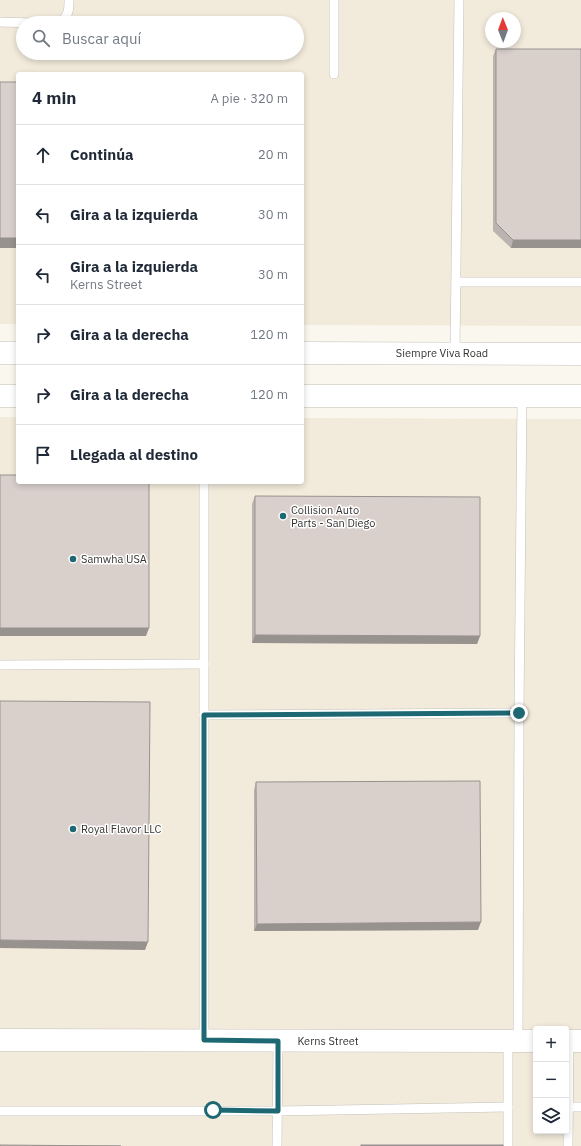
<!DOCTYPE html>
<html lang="es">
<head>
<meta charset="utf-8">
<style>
  :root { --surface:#fff; --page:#f6f6f7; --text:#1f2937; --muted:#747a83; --line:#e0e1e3 }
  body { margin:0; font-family:"IBM Plex Sans",sans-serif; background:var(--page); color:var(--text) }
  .controls { position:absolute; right:12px; bottom:12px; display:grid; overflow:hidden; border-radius:4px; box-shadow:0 2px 6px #0003 }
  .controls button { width:36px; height:36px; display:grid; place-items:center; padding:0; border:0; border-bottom:1px solid var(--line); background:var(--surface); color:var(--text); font:20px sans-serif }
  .compass { position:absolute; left:485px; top:12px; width:36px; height:36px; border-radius:50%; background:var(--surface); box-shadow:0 2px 6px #0003; rotate:359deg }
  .stop { position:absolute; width:12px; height:12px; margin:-9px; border:3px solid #1d6872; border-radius:50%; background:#fff }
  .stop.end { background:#1d6872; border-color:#fff; box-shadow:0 1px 4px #0008 }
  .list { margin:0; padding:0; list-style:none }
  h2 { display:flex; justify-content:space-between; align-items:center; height:52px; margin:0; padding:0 16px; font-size:17px }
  h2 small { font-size:13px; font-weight:400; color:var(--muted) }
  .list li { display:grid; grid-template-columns:26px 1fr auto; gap:12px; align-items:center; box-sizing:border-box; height:60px; padding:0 16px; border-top:1px solid var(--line) }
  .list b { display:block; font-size:15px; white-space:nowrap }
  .list p { margin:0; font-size:13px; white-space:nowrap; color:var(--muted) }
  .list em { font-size:13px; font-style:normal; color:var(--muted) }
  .icon { flex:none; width:22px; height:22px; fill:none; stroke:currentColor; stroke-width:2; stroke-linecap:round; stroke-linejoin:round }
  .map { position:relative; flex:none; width:581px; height:1146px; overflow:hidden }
  .search { position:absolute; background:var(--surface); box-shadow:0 2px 6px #0003; left:16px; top:16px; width:288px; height:44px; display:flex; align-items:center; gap:10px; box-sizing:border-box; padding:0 14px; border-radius:22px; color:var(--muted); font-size:15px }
  .panel { position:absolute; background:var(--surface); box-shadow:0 2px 6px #0003; left:16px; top:72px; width:288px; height:412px; border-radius:4px }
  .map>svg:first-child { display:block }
  .built { fill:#f2ebdc; fill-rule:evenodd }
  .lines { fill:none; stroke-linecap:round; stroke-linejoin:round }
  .lane-casing { stroke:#c3c0b8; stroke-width:10 }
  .secondary-casing { stroke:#c3c0b8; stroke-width:23 }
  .lane { stroke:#fff; stroke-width:9 }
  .secondary { stroke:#fff; stroke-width:22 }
  .wall { fill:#bbb3af }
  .shaded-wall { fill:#98928f }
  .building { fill:#d9d0cc; stroke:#98928f }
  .route { stroke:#1d6872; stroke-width:5 }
  .poi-dot { fill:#1d6872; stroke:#fff; stroke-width:1.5 }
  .labels { text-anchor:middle; stroke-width:3; stroke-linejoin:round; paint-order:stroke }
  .street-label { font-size:11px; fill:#343330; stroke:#fff }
  .poi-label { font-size:11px; fill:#343330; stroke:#fff; text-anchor:start }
</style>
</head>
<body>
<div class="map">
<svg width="581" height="1146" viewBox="0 0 581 1146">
  <rect width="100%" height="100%" fill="#faf7ef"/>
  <g class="built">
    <path d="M0,0h581v326l-279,-1v-251h-284v250h-18zM491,18h24v24h-24zM23,23h274v30h-274z"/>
    <path d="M0,417h18v65h284v-64l279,1v727h-581zM536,1029h30v102h-30z"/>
  </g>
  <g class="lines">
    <g class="lane-casing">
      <g id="lane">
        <polyline points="334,0 334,74"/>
        <path d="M0,22c12,0 58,4 65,-4 4,-6 4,-11 4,-18"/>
        <polyline points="456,282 581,282"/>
        <polyline points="455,354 459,0"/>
        <polyline points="0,665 204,664"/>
        <polyline points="204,715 519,713"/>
        <polyline points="204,1040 204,482"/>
        <polyline points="518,1041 519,713 522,396"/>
        <polyline points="568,1107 581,1107"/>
        <polyline points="0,1111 278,1111 508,1107"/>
        <polyline points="277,1146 278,1041"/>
        <polyline points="508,1146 508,1041"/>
        <polyline points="568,1146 569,1041"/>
      </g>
    </g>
    <g class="secondary-casing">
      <g id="secondary">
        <polyline points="0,353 18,353"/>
        <polyline points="302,353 581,354"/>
        <polyline points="0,396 18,396"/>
        <polyline points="302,396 581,396"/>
        <polyline points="0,1040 536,1041"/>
        <polyline points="566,1041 581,1041"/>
      </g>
    </g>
    <use href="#lane" class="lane"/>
    <use href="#secondary" class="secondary"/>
  </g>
  <g class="wall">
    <polygon points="496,49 581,248 511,248 493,231 493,56"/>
    <polygon points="255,496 480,636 477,644 252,643 252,504"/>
    <polygon points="256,782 478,930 254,931 254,790"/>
  </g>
  <g class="shaded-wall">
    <rect x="0" y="238" width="18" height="10"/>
    <polygon points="513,240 581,240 581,248 511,248"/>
    <polygon points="0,628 149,628 146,636 0,636"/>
    <polygon points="255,635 480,636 477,644 252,643"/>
    <polygon points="481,922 478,930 254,931 257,924"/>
    <polygon points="0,940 148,942 145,950 0,948"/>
  </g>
  <g class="building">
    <polygon points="496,49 581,49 581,240 513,240 496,223"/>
    <rect x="0" y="82" width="18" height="156"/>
    <polygon points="0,475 18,475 18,482 149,482 149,628 0,628"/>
    <polygon points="255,496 480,497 480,636 255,635"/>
    <polygon points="0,701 150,702 148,942 0,940"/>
    <polygon points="480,781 481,922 257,924 256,782"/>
    <polygon points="0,1145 121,1146 0,1146"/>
    <rect x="361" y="1145" width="142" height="1"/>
  </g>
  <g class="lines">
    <polyline class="route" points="213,1110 278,1111 278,1041 204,1040 204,715 519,713"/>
  </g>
  <g class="poi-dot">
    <circle cx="283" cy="516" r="4"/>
    <circle cx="73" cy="559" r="4"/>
    <circle cx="73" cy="829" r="4"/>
  </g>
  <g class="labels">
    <g class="street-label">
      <text x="442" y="357">Siempre Viva Road</text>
      <text x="328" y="1045">Kerns Street</text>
    </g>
    <g class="poi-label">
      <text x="291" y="514">Collision Auto<tspan x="291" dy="13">Parts - San Diego</tspan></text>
      <text x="81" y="563">Samwha USA</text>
      <text x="81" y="833">Royal Flavor LLC</text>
    </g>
  </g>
</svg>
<div class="controls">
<button>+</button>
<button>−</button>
<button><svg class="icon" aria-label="layers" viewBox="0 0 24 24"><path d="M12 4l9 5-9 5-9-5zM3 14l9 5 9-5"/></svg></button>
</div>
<svg class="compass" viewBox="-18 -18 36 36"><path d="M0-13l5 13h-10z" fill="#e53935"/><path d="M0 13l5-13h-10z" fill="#747a83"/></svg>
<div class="stop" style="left:213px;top:1110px"></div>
<div class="stop end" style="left:519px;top:713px"></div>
<div class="search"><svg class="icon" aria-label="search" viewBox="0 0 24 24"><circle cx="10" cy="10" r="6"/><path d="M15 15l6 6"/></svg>Buscar aquí</div>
<section class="panel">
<h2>4 min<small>A pie · 320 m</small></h2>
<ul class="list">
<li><svg class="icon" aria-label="ahead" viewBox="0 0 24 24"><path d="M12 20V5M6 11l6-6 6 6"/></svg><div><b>Continúa</b></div><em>20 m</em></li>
<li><svg class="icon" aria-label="left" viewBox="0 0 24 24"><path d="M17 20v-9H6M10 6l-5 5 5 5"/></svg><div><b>Gira a la izquierda</b></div><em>30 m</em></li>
<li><svg class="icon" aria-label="left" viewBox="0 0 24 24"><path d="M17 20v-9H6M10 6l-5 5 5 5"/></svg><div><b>Gira a la izquierda</b><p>Kerns Street</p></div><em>30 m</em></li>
<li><svg class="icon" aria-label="right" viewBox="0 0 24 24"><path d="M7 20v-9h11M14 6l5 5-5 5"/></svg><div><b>Gira a la derecha</b></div><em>120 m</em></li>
<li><svg class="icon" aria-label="right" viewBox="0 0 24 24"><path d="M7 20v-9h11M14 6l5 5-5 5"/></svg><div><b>Gira a la derecha</b></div><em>120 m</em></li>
<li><svg class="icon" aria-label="arrive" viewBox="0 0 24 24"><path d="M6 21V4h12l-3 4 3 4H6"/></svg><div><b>Llegada al destino</b></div></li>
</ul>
</section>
</div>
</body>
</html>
